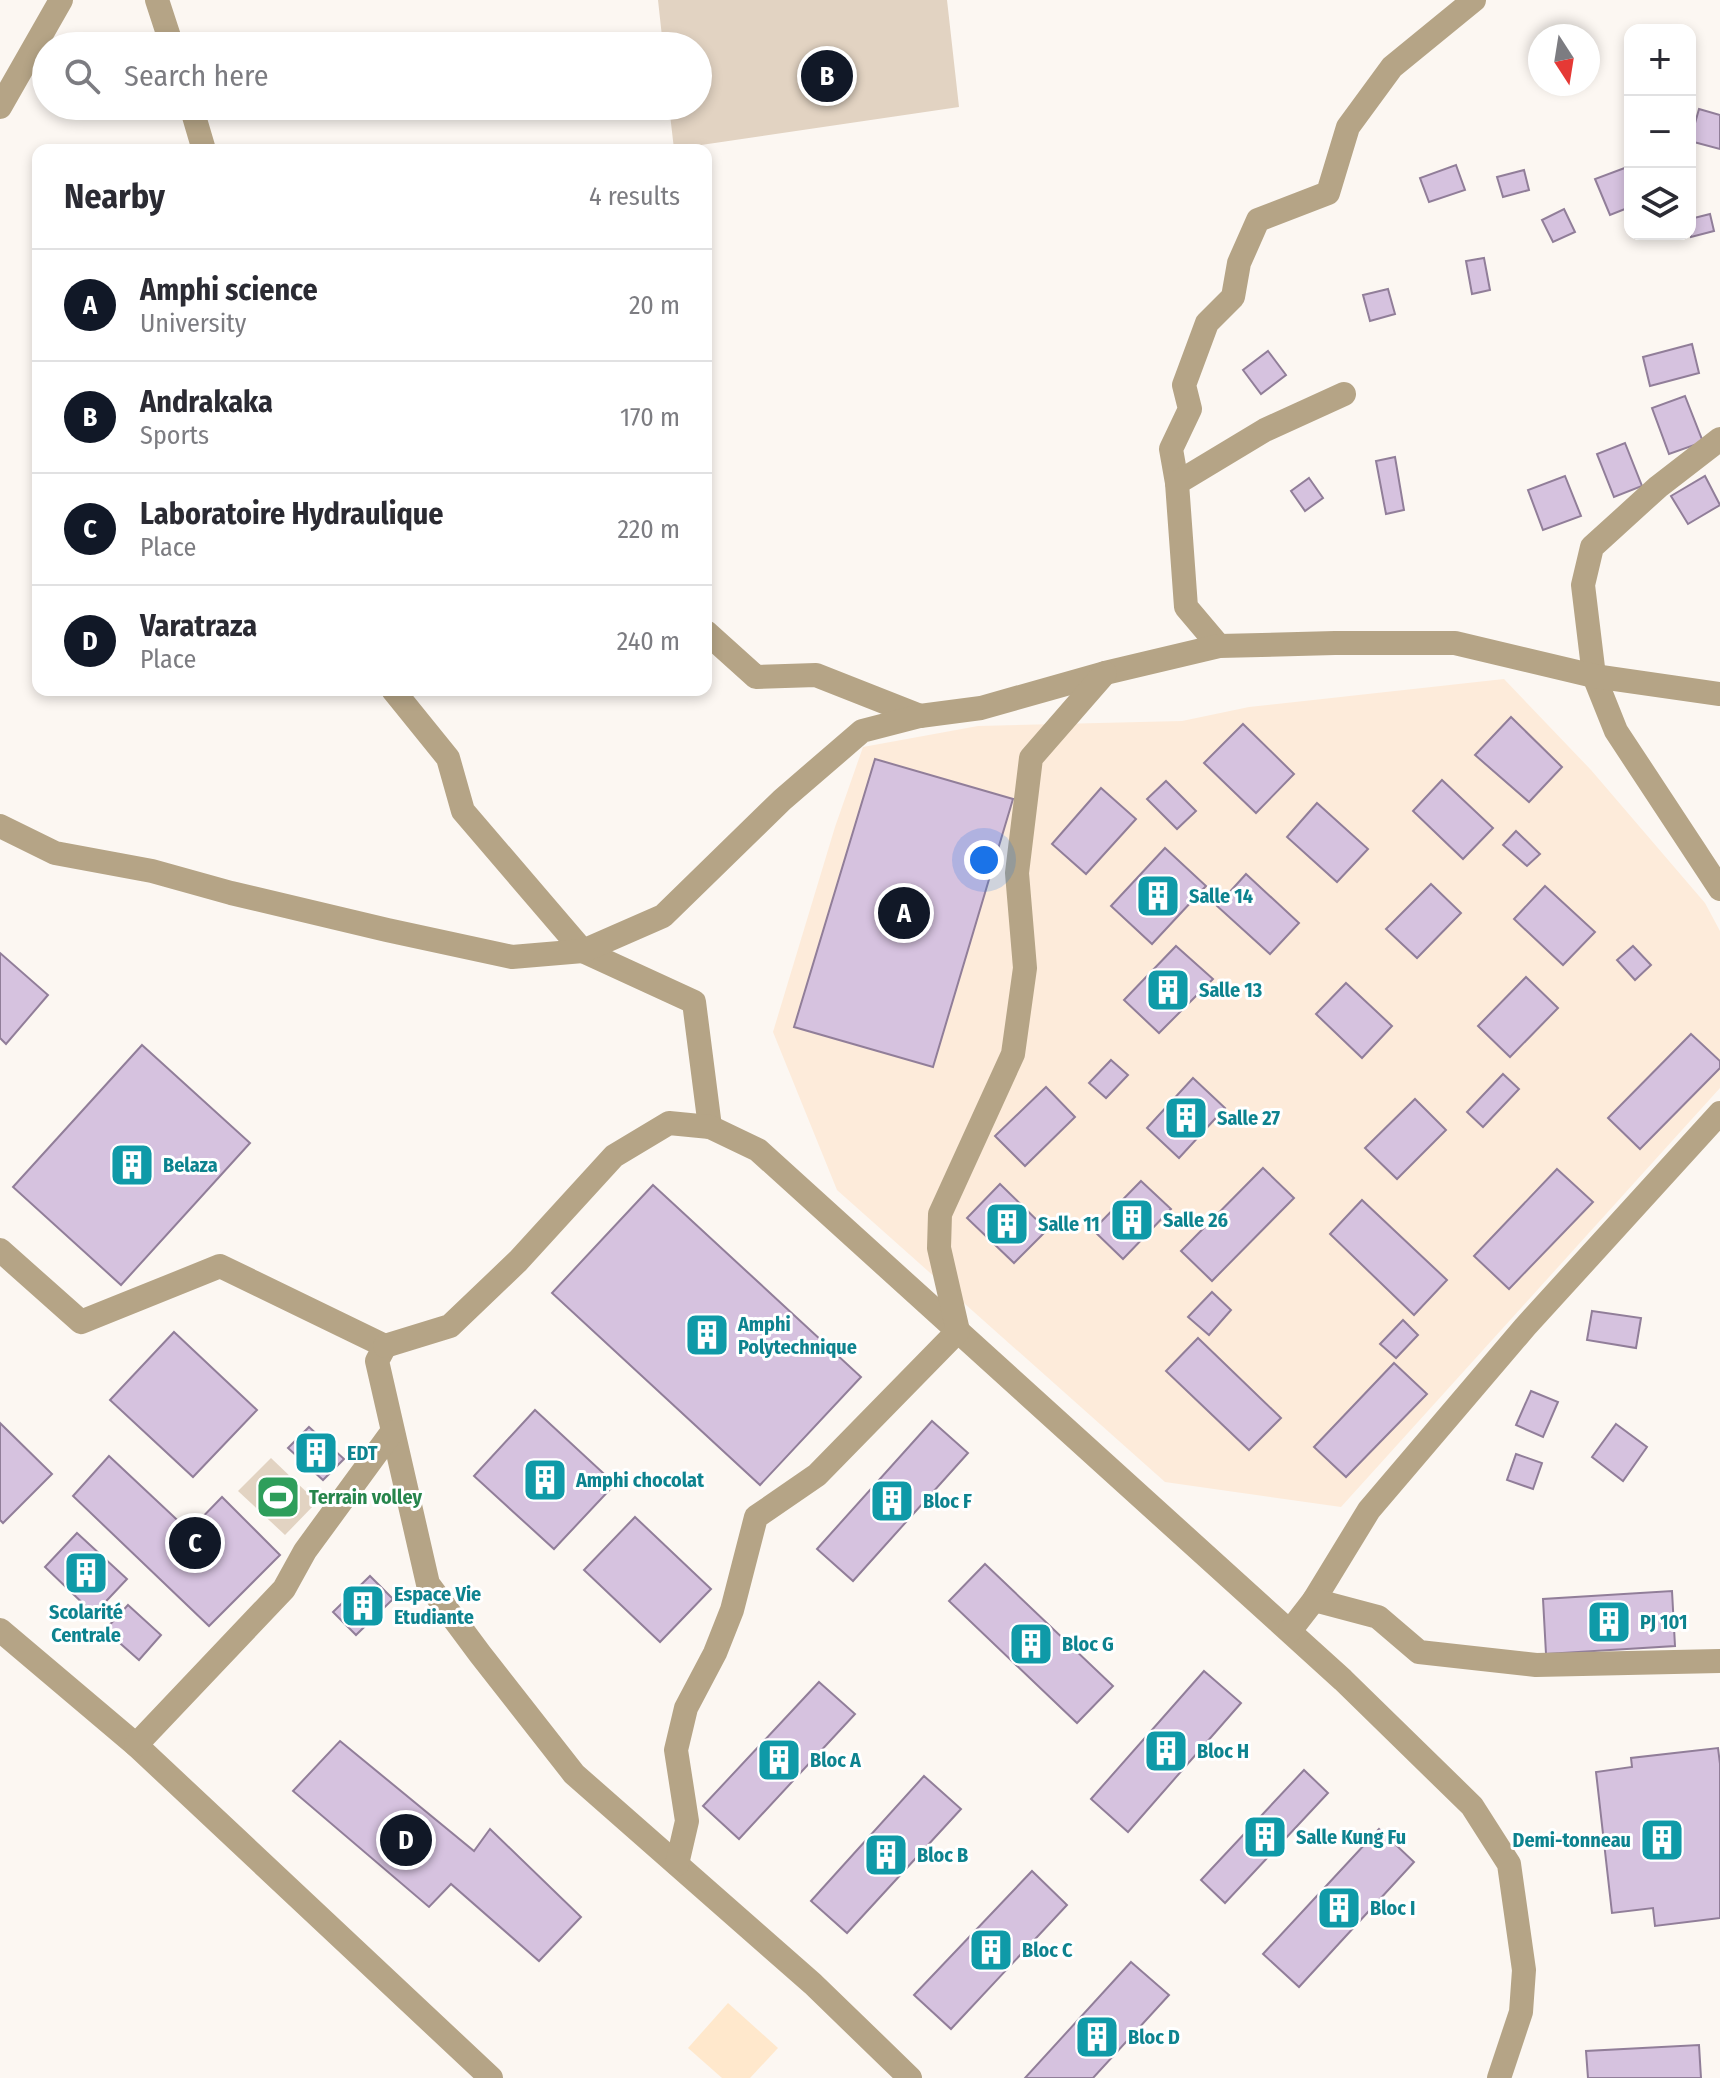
<!DOCTYPE html>
<html lang="en">
<head>
<meta charset="utf-8">
<style>
  :root { --surface:#fff; --page:#f7f7f7; --text:#2b2b33; --muted:#7c7c81; --line:#e1e1e2; --accent:#111827 }
  body { margin:0; font-family:"Fira Sans Condensed",sans-serif; background:var(--page); color:var(--text) }
  .controls { position:absolute; right:24px; top:24px; display:grid; overflow:hidden; border-radius:16px; box-shadow:0 4px 12px #0003 }
  .controls button { width:72px; height:72px; display:grid; place-items:center; padding:0; border:0; border-bottom:2px solid var(--line); background:var(--surface); color:var(--text); font:40px sans-serif }
  .compass { position:absolute; left:1528px; top:24px; width:72px; height:72px; border-radius:50%; background:var(--surface); box-shadow:0 4px 12px #0003; rotate:168deg }
  .you { position:absolute; left:984px; top:860px; width:28px; height:28px; margin:-20px; border:6px solid #fff; border-radius:50%; background:#1a73e8; box-shadow:0 0 0 12px #1a73e833 }
  .badge { display:grid; place-items:center; width:52px; height:52px; border-radius:50%; background:var(--accent); color:#fff; font-size:26px; font-weight:700 }
  .pin { position:absolute; translate:-50% -50%; border:4px solid #fff; box-shadow:0 2px 8px #0006 }
  .list { margin:0; padding:0; list-style:none }
  h2 { display:flex; justify-content:space-between; align-items:center; height:104px; margin:0; padding:0 32px; font-size:34px }
  h2 small { font-size:26px; font-weight:400; color:var(--muted) }
  .list li { display:grid; grid-template-columns:52px 1fr auto; gap:24px; align-items:center; box-sizing:border-box; height:112px; padding:0 32px; border-top:2px solid var(--line) }
  .list b { display:block; font-size:30px; white-space:nowrap }
  .list p { margin:0; font-size:26px; white-space:nowrap; color:var(--muted) }
  .list em { font-size:26px; font-style:normal; color:var(--muted) }
  .icon { flex:none; width:44px; height:44px; fill:none; stroke:currentColor; stroke-width:2; stroke-linecap:round; stroke-linejoin:round }
  .map { position:relative; flex:none; width:1720px; height:2078px; overflow:hidden }
  .search { position:absolute; background:var(--surface); box-shadow:0 4px 12px #0003; left:32px; top:32px; width:680px; height:88px; display:flex; align-items:center; gap:20px; box-sizing:border-box; padding:0 28px; border-radius:44px; color:var(--muted); font-size:30px }
  .panel { position:absolute; background:var(--surface); box-shadow:0 4px 12px #0003; left:32px; top:144px; width:680px; height:552px; border-radius:16px }
  .map>svg:first-child { display:block }
  .built { fill:#ffe8cc }
  .education { fill:#fdebda }
  .garden { fill:#e2d3c2 }
  .building { fill:#d6c2df; stroke:#917e99; stroke-width:2 }
  .lines { fill:none; stroke-linecap:round; stroke-linejoin:round }
  .minor { stroke:#b5a486; stroke-width:24 }
  .labels { text-anchor:middle; stroke-width:6; stroke-linejoin:round; paint-order:stroke }
  .culture-label { font-size:20px; font-weight:bold; fill:#0d838f; stroke:#fff; text-anchor:start }
  .leisure-label { font-size:20px; font-weight:bold; fill:#27864d; stroke:#fff; text-anchor:start }
</style>
</head>
<body>
<div class="map">
<svg width="1720" height="2078" viewBox="0 0 1720 2078">
  <rect width="100%" height="100%" fill="#fcf7f2"/>
  <polygon class="built" points="728,2003 778,2048 750,2078 722,2078 688,2048"/>
  <polygon class="education" points="1504,679 1591,770 1705,903 1720,931 1720,1088 1341,1507 1165,1482 837,1190 773,1032 835,827 863,747 978,726 1182,721 1249,707"/>
  <g class="garden">
    <polygon points="658,0 947,0 959,107 674,149 669,106 698,106 698,46 663,46"/>
    <polygon points="271,1458 317,1502 285,1535 238,1491"/>
  </g>
  <g class="building">
    <polygon points="1699,109 1720,115 1720,149 1690,141"/>
    <polygon points="1456,165 1465,190 1429,202 1420,178"/>
    <polygon points="1630,166 1630,207 1610,215 1595,179"/>
    <polygon points="1524,170 1529,190 1503,197 1497,177"/>
    <polygon points="1564,209 1575,232 1553,242 1542,220"/>
    <polygon points="1710,214 1714,231 1691,237 1690,219"/>
    <polygon points="1484,258 1490,290 1472,294 1466,261"/>
    <polygon points="1388,289 1395,314 1370,321 1363,295"/>
    <polygon points="1692,344 1699,373 1650,386 1643,357"/>
    <polygon points="1268,351 1286,375 1261,394 1243,370"/>
    <polygon points="1685,396 1703,442 1669,454 1652,408"/>
    <polygon points="1625,443 1642,486 1614,497 1597,454"/>
    <polygon points="1395,457 1404,510 1386,514 1376,461"/>
    <polygon points="1565,476 1581,516 1543,530 1528,490"/>
    <polygon points="1705,476 1720,505 1688,524 1671,496"/>
    <polygon points="1309,478 1323,498 1305,511 1291,491"/>
    <polygon points="1511,717 1562,767 1529,802 1475,755"/>
    <polygon points="1243,724 1294,774 1256,813 1204,763"/>
    <polygon points="875,759 1013,799 933,1067 794,1027"/>
    <polygon points="1442,780 1493,828 1463,859 1413,811"/>
    <polygon points="1166,781 1196,811 1177,829 1147,799"/>
    <polygon points="1101,788 1136,819 1086,874 1052,844"/>
    <polygon points="1317,803 1368,849 1337,882 1287,837"/>
    <polygon points="1516,831 1540,854 1527,866 1503,845"/>
    <polygon points="1165,848 1206,886 1152,944 1111,906"/>
    <polygon points="1246,874 1299,923 1270,954 1217,906"/>
    <polygon points="1431,884 1461,913 1417,958 1386,929"/>
    <polygon points="1545,886 1595,932 1563,965 1514,919"/>
    <polygon points="1176,946 1213,979 1159,1033 1124,1000"/>
    <polygon points="1633,946 1651,965 1635,980 1617,960"/>
    <polygon points="0,953 48,995 6,1044 0,1038"/>
    <polygon points="1526,977 1558,1008 1510,1057 1478,1026"/>
    <polygon points="1346,983 1392,1026 1362,1058 1316,1014"/>
    <polygon points="1691,1034 1720,1061 1720,1068 1640,1149 1608,1118"/>
    <polygon points="142,1045 250,1143 121,1285 13,1187"/>
    <polygon points="1111,1060 1128,1075 1106,1098 1089,1083"/>
    <polygon points="1503,1074 1519,1089 1483,1127 1467,1112"/>
    <polygon points="1193,1078 1225,1108 1179,1158 1147,1128"/>
    <polygon points="1046,1087 1075,1117 1025,1166 995,1136"/>
    <polygon points="1415,1099 1446,1130 1397,1179 1365,1148"/>
    <polygon points="1263,1168 1294,1198 1212,1281 1181,1251"/>
    <polygon points="1557,1169 1593,1202 1509,1289 1474,1256"/>
    <polygon points="1141,1181 1171,1209 1123,1259 1093,1230"/>
    <polygon points="1000,1184 1047,1230 1014,1263 967,1218"/>
    <polygon points="653,1185 861,1377 760,1485 552,1293"/>
    <polygon points="1362,1200 1447,1280 1414,1315 1330,1234"/>
    <polygon points="1212,1292 1231,1310 1209,1335 1188,1317"/>
    <polygon points="1592,1311 1641,1318 1636,1348 1587,1340"/>
    <polygon points="1403,1320 1418,1335 1396,1358 1380,1344"/>
    <polygon points="174,1332 257,1410 193,1477 110,1400"/>
    <polygon points="1198,1338 1281,1418 1249,1450 1166,1371"/>
    <polygon points="1394,1363 1427,1394 1346,1477 1314,1447"/>
    <polygon points="1531,1391 1558,1402 1543,1437 1516,1425"/>
    <polygon points="535,1410 615,1484 554,1549 474,1476"/>
    <polygon points="932,1421 968,1453 853,1581 817,1549"/>
    <polygon points="0,1423 52,1474 3,1523 0,1520"/>
    <polygon points="1616,1424 1647,1447 1623,1481 1592,1457"/>
    <polygon points="309,1427 344,1459 323,1480 288,1448"/>
    <polygon points="1516,1454 1542,1463 1533,1489 1507,1480"/>
    <polygon points="109,1456 189,1531 222,1497 280,1555 209,1626 73,1496"/>
    <polygon points="635,1517 711,1589 660,1642 584,1570"/>
    <polygon points="77,1533 127,1579 94,1614 45,1567"/>
    <polygon points="985,1564 1113,1686 1077,1723 949,1601"/>
    <polygon points="370,1576 393,1599 356,1635 333,1612"/>
    <polygon points="1672,1591 1675,1646 1546,1654 1543,1599"/>
    <polygon points="128,1605 161,1635 139,1660 105,1630"/>
    <polygon points="1204,1671 1241,1703 1128,1832 1091,1799"/>
    <polygon points="819,1682 855,1714 739,1839 703,1806"/>
    <polygon points="340,1741 474,1851 490,1829 581,1917 539,1961 451,1884 429,1907 293,1791"/>
    <polygon points="1718,1748 1720,1764 1720,1918 1655,1926 1653,1908 1612,1913 1596,1772 1632,1767 1631,1758"/>
    <polygon points="1304,1770 1328,1793 1225,1903 1201,1880"/>
    <polygon points="924,1776 961,1809 847,1933 811,1901"/>
    <polygon points="1379,1829 1414,1862 1299,1987 1263,1954"/>
    <polygon points="1032,1871 1067,1905 951,2029 914,1995"/>
    <polygon points="1131,1962 1169,1995 1093,2078 1025,2078"/>
    <polygon points="1699,2045 1701,2078 1588,2078 1586,2051"/>
  </g>
  <g class="lines">
    <g class="minor">
      <polyline points="157,0 172,46"/>
      <polyline points="191,106 204,150"/>
      <polyline points="0,107 61,0"/>
      <polyline points="1720,439 1658,487 1592,547 1583,585 1594,676 1616,731 1720,889"/>
      <polyline points="1177,483 1171,449 1190,409 1184,385 1207,323 1233,297 1239,263 1258,220 1328,193 1348,127 1392,67 1474,0"/>
      <polyline points="706,632 756,677 816,675 920,716"/>
      <polyline points="1219,646 1186,607 1177,483 1265,430 1344,394"/>
      <polyline points="393,690 448,758 463,811 583,951 694,1002 710,1127"/>
      <polyline points="0,826 55,853 152,871 231,893 387,930 512,957 583,951 663,916 782,800 862,731 920,716 981,708 1105,673 1219,646 1335,643 1455,643 1594,676 1720,694"/>
      <polyline points="0,1250 81,1322 220,1266 385,1346 377,1361 428,1584 480,1654 574,1774 813,1984 910,2078"/>
      <polyline points="385,1346 450,1326 518,1261 614,1156 669,1123 710,1127 758,1150 1343,1680 1472,1806 1509,1864 1524,1970 1521,2012 1499,2078"/>
      <polyline points="1314,1600 1369,1510 1525,1327 1720,1113"/>
      <polyline points="0,1630 136,1745 491,2078"/>
      <polyline points="1290,1631 1314,1600 1378,1617 1419,1652 1536,1665 1720,1661"/>
      <polyline points="136,1745 284,1589 305,1551 392,1432"/>
      <polyline points="677,1864 687,1821 676,1750 686,1708 715,1653 732,1610 756,1517 817,1475 958,1331 939,1248 940,1214 1013,1054 1025,968 1017,873 1031,758 1105,673"/>
    </g>
  </g>
  <defs>
    <g id="building-square" transform="scale(2.3)"><rect x="-9" y="-9" width="18" height="18" rx="4" fill="#0f9aa8" stroke="#fff"/><path d="M-4-6H4V6H1V3H-1V6H-4ZM-2.5-4.3h1.7v1.8h-1.7ZM.8-4.3h1.7v1.8H.8ZM-2.5-1h1.7V.8h-1.7ZM.8-1h1.7V.8H.8Z" fill="#fff"/></g>
    <g id="stadium-square" transform="scale(2.3)"><rect x="-9" y="-9" width="18" height="18" rx="4" fill="#2e9e5b" stroke="#fff"/><path d="M0-5a6.5 5 0 1 0 0 10a6.5 5 0 1 0 0-10ZM-3.5-1.8h7v3.6h-7Z" fill="#fff"/></g>
  </defs>
  <g fill-rule="evenodd">
    <use href="#building-square" x="1158" y="896"/>
    <use href="#building-square" x="1168" y="990"/>
    <use href="#building-square" x="1186" y="1118"/>
    <use href="#building-square" x="132" y="1165"/>
    <use href="#building-square" x="1132" y="1220"/>
    <use href="#building-square" x="1007" y="1224"/>
    <use href="#building-square" x="707" y="1335"/>
    <use href="#building-square" x="316" y="1453"/>
    <use href="#building-square" x="545" y="1480"/>
    <use href="#stadium-square" x="278" y="1497"/>
    <use href="#building-square" x="892" y="1501"/>
    <use href="#building-square" x="86" y="1573"/>
    <use href="#building-square" x="363" y="1606"/>
    <use href="#building-square" x="1609" y="1622"/>
    <use href="#building-square" x="1031" y="1644"/>
    <use href="#building-square" x="1166" y="1751"/>
    <use href="#building-square" x="779" y="1760"/>
    <use href="#building-square" x="1265" y="1837"/>
    <use href="#building-square" x="1662" y="1840"/>
    <use href="#building-square" x="886" y="1855"/>
    <use href="#building-square" x="1339" y="1908"/>
    <use href="#building-square" x="991" y="1950"/>
    <use href="#building-square" x="1097" y="2037"/>
  </g>
  <g class="labels">
    <g class="culture-label">
      <text x="1189" y="903">Salle 14</text>
      <text x="1199" y="997">Salle 13</text>
      <text x="1217" y="1125">Salle 27</text>
      <text x="163" y="1172">Belaza</text>
      <text x="1163" y="1227">Salle 26</text>
      <text x="1038" y="1231">Salle 11</text>
      <text x="738" y="1331">Amphi<tspan x="738" dy="23">Polytechnique</tspan></text>
      <text x="347" y="1460">EDT</text>
      <text x="576" y="1487">Amphi chocolat</text>
      <text x="923" y="1508">Bloc F</text>
      <text x="394" y="1601">Espace Vie<tspan x="394" dy="23">Etudiante</tspan></text>
      <text x="86" y="1619" text-anchor="middle">Scolarité<tspan x="86" dy="23">Centrale</tspan></text>
      <text x="1640" y="1629">PJ 101</text>
      <text x="1062" y="1651">Bloc G</text>
      <text x="1197" y="1758">Bloc H</text>
      <text x="810" y="1767">Bloc A</text>
      <text x="1296" y="1844">Salle Kung Fu</text>
      <text x="1631" y="1847" text-anchor="end">Demi-tonneau</text>
      <text x="917" y="1862">Bloc B</text>
      <text x="1370" y="1915">Bloc I</text>
      <text x="1022" y="1957">Bloc C</text>
      <text x="1128" y="2044">Bloc D</text>
    </g>
    <g class="leisure-label">
      <text x="309" y="1504">Terrain volley</text>
    </g>
  </g>
</svg>
<div class="controls">
<button>+</button>
<button>−</button>
<button><svg class="icon" aria-label="layers" viewBox="0 0 24 24"><path d="M12 4l9 5-9 5-9-5zM3 14l9 5 9-5"/></svg></button>
</div>
<svg class="compass" viewBox="-18 -18 36 36"><path d="M0-13l5 13h-10z" fill="#e53935"/><path d="M0 13l5-13h-10z" fill="#7c7c81"/></svg>
<div class="you"></div>
<div class="pin badge" style="left:904px;top:913px">A</div>
<div class="pin badge" style="left:827px;top:76px">B</div>
<div class="pin badge" style="left:195px;top:1543px">C</div>
<div class="pin badge" style="left:406px;top:1840px">D</div>
<div class="search"><svg class="icon" aria-label="search" viewBox="0 0 24 24"><circle cx="10" cy="10" r="6"/><path d="M15 15l6 6"/></svg>Search here</div>
<section class="panel">
<h2>Nearby<small>4 results</small></h2>
<ul class="list">
<li><span class="badge">A</span><div><b>Amphi science</b><p>University</p></div><em>20 m</em></li>
<li><span class="badge">B</span><div><b>Andrakaka</b><p>Sports</p></div><em>170 m</em></li>
<li><span class="badge">C</span><div><b>Laboratoire Hydraulique</b><p>Place</p></div><em>220 m</em></li>
<li><span class="badge">D</span><div><b>Varatraza</b><p>Place</p></div><em>240 m</em></li>
</ul>
</section>
</div>
</body>
</html>
